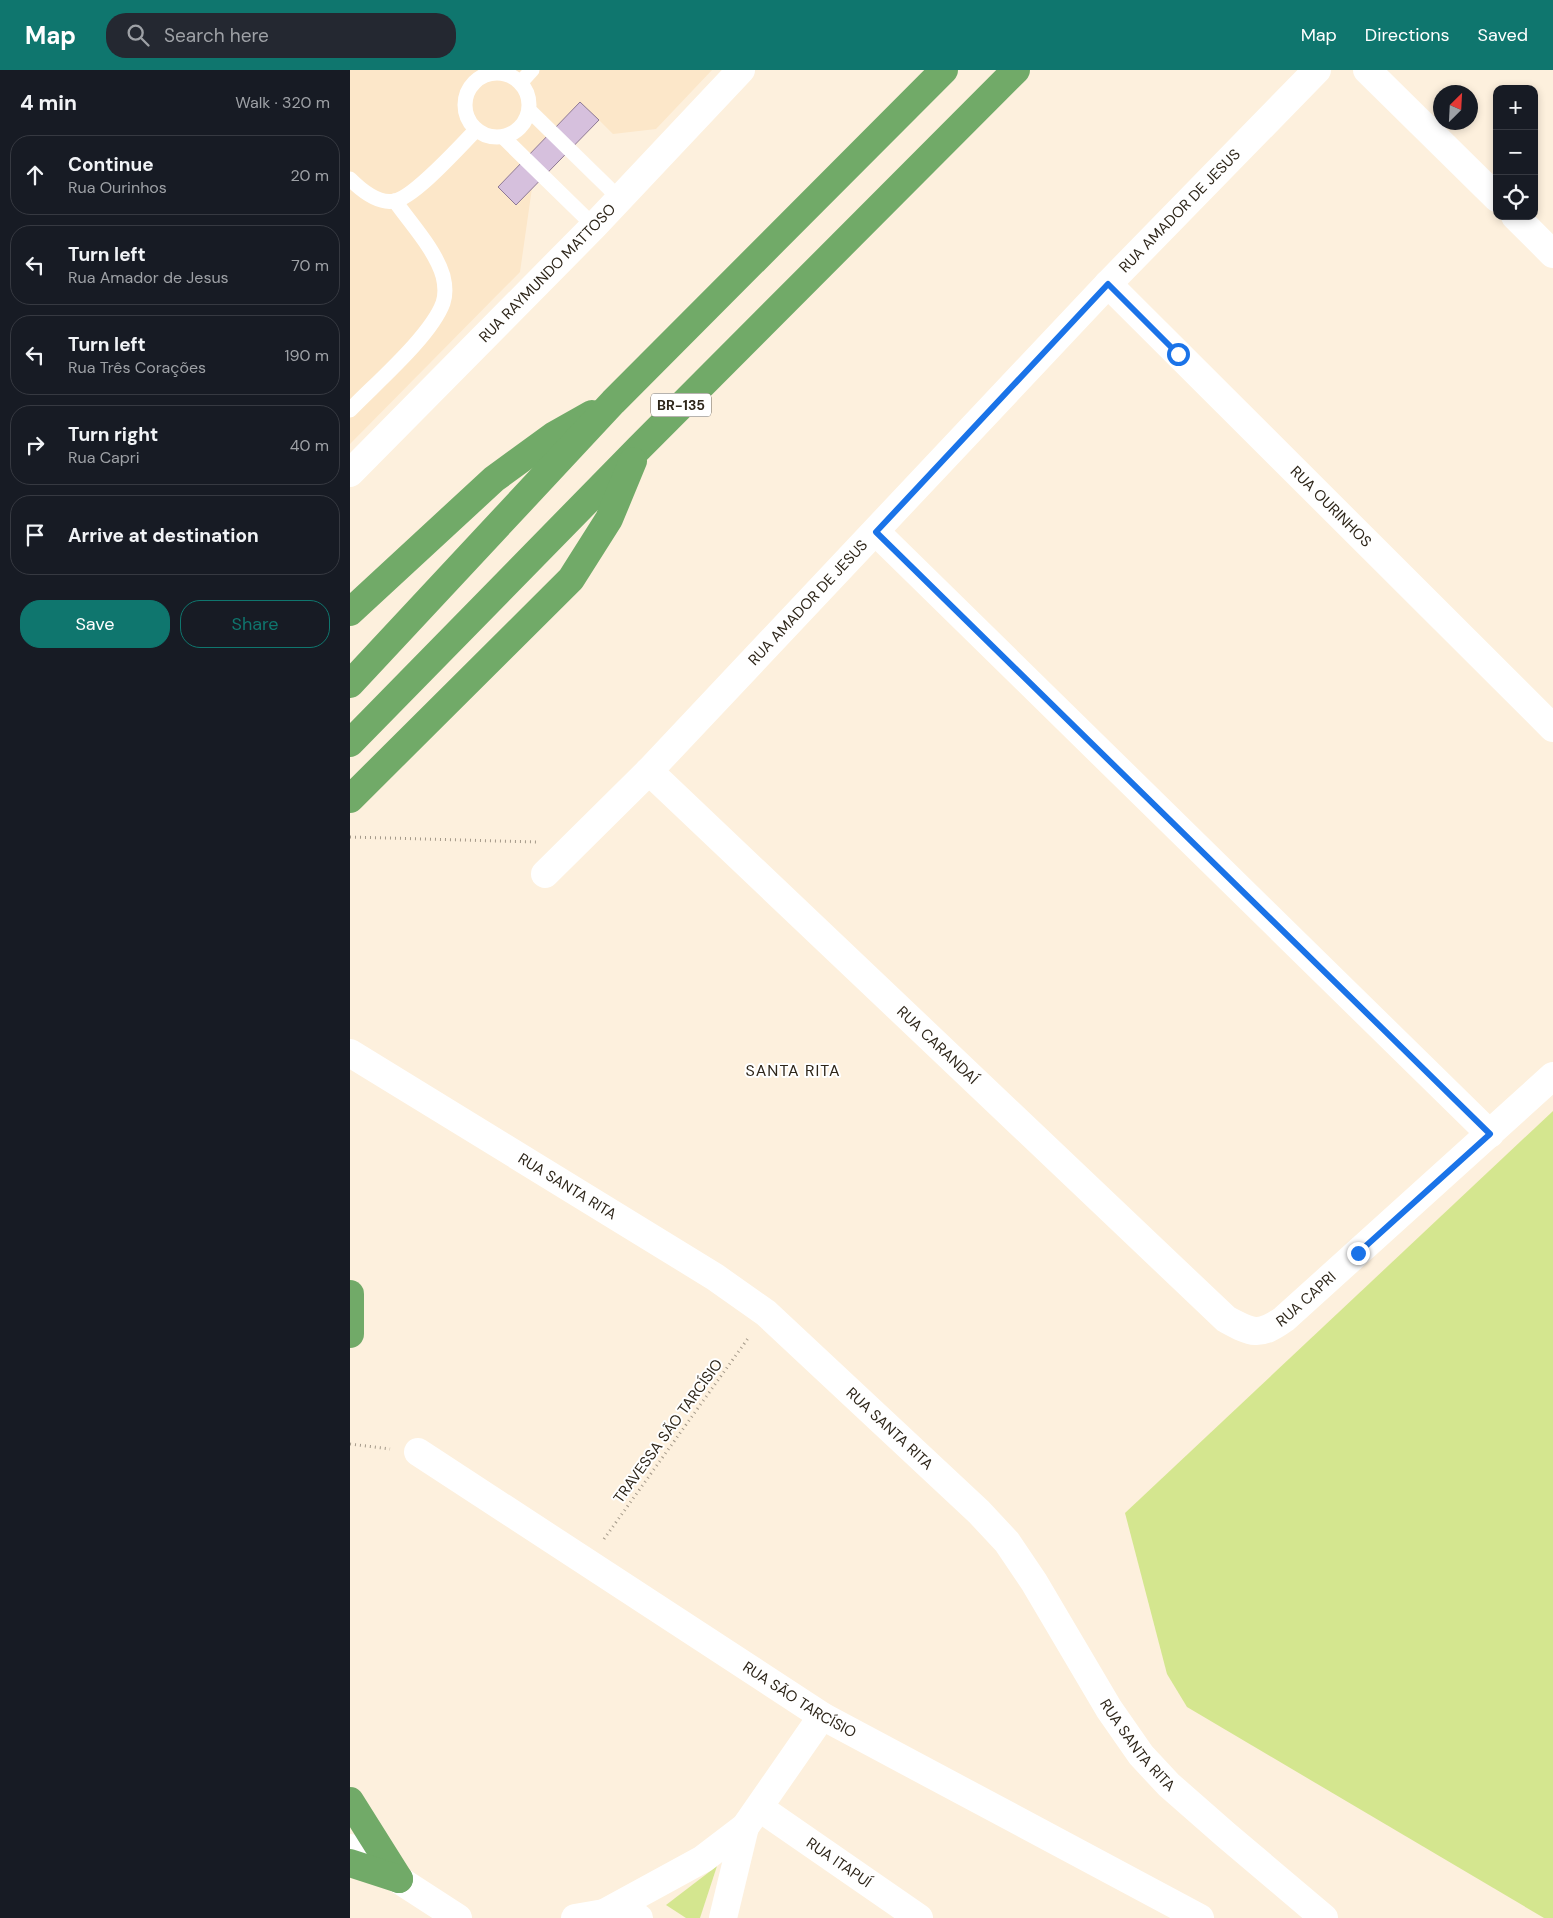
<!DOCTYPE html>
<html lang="en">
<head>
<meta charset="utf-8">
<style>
  :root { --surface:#171b24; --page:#242831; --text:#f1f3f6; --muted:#9ea1a6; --line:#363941; --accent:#0f766e }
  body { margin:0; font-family:"DM Sans",sans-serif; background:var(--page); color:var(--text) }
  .controls { position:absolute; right:15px; top:15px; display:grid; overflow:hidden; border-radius:10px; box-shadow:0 2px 8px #0003 }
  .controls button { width:45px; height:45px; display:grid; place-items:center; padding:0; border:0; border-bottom:1px solid var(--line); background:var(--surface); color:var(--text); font:25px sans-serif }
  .compass { position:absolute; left:1083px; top:15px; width:45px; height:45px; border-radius:50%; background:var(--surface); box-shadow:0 2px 8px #0003; rotate:24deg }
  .stop { position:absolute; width:15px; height:15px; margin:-11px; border:4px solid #1a73e8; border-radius:50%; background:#fff }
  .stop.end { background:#1a73e8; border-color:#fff; box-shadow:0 1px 5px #0008 }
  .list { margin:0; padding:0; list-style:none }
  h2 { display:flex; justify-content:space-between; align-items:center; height:65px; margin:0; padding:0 20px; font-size:21px }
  h2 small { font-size:16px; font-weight:400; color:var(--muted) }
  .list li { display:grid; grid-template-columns:32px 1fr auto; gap:15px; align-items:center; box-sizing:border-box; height:80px; margin:0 10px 10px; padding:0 10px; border:1px solid var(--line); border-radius:20px }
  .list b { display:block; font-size:19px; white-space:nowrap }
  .list p { margin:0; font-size:16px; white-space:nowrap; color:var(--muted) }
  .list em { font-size:16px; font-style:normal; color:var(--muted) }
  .actions { display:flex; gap:10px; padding:15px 20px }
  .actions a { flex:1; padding:11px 0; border:1px solid var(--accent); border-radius:20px; text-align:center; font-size:18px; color:var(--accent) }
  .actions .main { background:var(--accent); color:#fff }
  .icon { flex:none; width:28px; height:28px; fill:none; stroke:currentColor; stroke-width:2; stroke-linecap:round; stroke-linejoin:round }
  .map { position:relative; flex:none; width:1203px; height:1848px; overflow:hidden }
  header { display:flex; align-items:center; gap:30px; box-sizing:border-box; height:70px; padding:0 25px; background:var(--accent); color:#fff }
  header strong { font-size:24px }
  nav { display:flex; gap:28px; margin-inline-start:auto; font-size:18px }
  .search { width:350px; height:45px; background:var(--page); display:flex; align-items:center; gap:12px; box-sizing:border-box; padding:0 18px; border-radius:20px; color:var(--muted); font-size:19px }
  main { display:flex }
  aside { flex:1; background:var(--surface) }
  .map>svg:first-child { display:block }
  .built { fill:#fce7c9 }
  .green { fill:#d4e68f }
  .building { fill:#d6c0dd; stroke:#8e7994 }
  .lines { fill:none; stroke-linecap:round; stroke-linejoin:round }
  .path { stroke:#a49989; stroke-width:3; stroke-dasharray:1 4; stroke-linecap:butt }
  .lane { stroke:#fff; stroke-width:15 }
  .street { stroke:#fff; stroke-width:28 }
  .secondary { stroke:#fff; stroke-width:28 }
  .highway { stroke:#71aa68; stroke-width:28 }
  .route { stroke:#1a73e8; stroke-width:6 }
  .labels { text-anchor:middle; stroke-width:4; stroke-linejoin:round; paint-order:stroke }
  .shield { fill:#fff; stroke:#6d675f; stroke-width:1 }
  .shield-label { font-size:14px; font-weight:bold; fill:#2e261a }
  .street-label { font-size:15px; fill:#2e261a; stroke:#fff }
  .neighbourhood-label { font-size:16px; letter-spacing:1px; fill:#2e261a; stroke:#fff }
</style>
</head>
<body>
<header>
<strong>Map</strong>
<div class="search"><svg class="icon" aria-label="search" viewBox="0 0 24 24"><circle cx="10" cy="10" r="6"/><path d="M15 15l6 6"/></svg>Search here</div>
<nav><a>Map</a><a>Directions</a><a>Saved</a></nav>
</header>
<main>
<aside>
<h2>4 min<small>Walk · 320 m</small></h2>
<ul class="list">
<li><svg class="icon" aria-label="ahead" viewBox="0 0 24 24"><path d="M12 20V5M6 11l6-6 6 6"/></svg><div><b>Continue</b><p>Rua Ourinhos</p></div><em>20 m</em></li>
<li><svg class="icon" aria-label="left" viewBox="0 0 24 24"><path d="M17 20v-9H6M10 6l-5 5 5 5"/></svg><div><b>Turn left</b><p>Rua Amador de Jesus</p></div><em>70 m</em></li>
<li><svg class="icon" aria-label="left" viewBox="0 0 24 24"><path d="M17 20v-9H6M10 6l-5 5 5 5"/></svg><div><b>Turn left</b><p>Rua Três Corações</p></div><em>190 m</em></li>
<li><svg class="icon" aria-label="right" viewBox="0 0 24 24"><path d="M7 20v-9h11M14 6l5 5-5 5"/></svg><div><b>Turn right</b><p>Rua Capri</p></div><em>40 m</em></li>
<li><svg class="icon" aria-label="arrive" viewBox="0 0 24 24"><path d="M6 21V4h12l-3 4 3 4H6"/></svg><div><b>Arrive at destination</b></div></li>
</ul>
<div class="actions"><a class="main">Save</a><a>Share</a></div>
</aside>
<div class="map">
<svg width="1203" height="1848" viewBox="0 0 1203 1848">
  <rect width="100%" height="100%" fill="#fdf0dd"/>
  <polygon class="built" points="0,0 362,0 306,59 263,64 249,50 182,118 170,202 0,374"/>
  <g class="green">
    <polygon points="1203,1041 1203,1848 1194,1848 837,1637 817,1604 775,1443"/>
    <polygon points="367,1796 350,1848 336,1848 316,1835"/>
  </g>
  <polygon class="building" points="230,32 249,50 166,135 148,117"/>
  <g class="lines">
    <g class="path">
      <polyline points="0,767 186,772"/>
      <polyline points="0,1374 40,1379"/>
      <polyline points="254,1469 399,1267"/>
    </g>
    <g class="lane">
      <circle cx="147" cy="35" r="32"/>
      <polyline points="171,12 182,0"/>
      <polyline points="180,41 270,129"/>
      <polyline points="153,67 244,156"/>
      <path d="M0,109c11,11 28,25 44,22 20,-3 66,-55 82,-71"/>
      <path d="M0,340c26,-27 81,-74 93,-107 3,-9 2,-19 0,-27 -8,-27 -32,-52 -48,-75"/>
    </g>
    <g class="street">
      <polyline points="1017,0 1147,128"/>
      <polyline points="1165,146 1203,184"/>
      <path id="s1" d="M758,214l445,444"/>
      <path id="s2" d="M0,403l244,-247 147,-156"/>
      <polyline points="526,462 1140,1064"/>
      <path id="s3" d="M299,701l577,548c26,14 33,18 58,0l269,-243"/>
      <path id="s4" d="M195,804l104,-103 459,-487 209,-214"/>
      <path id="s5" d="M0,983l365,224 51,36 213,199 28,30 27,40 75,127 32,46 28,30 57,50 98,83"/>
      <path id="s6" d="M68,1382l404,264 378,202"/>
      <path id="s7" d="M410,1738l159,110"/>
      <polyline points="254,1843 353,1789 395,1757 472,1646"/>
      <polyline points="225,1848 254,1843 289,1848"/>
      <polyline points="373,1848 395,1757"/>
    </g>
    <polyline class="secondary" points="0,1778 108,1848"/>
    <g class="highway">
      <polyline points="0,542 144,409 203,366 242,344"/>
      <polyline points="0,614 263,332 594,0"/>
      <polyline points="0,673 289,378 666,0"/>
      <polyline points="0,729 221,509 259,449 283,391"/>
      <polyline points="0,1224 0,1264"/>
      <polyline points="0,1731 49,1809"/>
      <polyline points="0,1793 49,1809"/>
    </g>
  </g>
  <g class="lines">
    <polyline class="route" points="828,284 758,214 526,462 1140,1064 1008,1183"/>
  </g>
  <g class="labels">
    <rect class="shield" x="301" y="323.5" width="60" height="23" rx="4"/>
    <g class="shield-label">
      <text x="331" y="340">BR-135</text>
    </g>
    <g class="street-label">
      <text dy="5" stroke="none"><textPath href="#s4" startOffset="918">RUA AMADOR DE JESUS</textPath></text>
      <text dy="5" stroke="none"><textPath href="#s2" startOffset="281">RUA RAYMUNDO MATTOSO</textPath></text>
      <text dy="5" stroke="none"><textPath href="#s1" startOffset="315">RUA OURINHOS</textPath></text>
      <text dy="5" stroke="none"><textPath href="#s4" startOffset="378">RUA AMADOR DE JESUS</textPath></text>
      <text dy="5" stroke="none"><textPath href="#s3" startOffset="398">RUA CARANDAÍ</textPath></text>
      <text dy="5" stroke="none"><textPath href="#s5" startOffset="255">RUA SANTA RITA</textPath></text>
      <text dy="5" stroke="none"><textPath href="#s3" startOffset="889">RUA CAPRI</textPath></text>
      <text dy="5" stroke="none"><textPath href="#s5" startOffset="660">RUA SANTA RITA</textPath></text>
      <text transform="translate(318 1361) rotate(-54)" y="5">TRAVESSA SÃO TARCÍSIO</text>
      <text dy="5" stroke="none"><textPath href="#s6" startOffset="455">RUA SÃO TARCÍSIO</textPath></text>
      <text dy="5" stroke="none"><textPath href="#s5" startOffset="1065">RUA SANTA RITA</textPath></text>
      <text dy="5" stroke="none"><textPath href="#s7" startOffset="96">RUA ITAPUÍ</textPath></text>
    </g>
    <g class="neighbourhood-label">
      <text x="443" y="1006">SANTA RITA</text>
    </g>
  </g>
</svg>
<div class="controls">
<button>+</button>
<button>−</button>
<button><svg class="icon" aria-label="locate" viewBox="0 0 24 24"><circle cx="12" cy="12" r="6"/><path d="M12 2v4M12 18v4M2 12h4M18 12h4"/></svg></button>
</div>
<svg class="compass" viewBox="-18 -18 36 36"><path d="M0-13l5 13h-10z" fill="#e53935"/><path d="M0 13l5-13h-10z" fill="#9ea1a6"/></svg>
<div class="stop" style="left:828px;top:284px"></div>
<div class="stop end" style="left:1008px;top:1183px"></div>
</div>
</main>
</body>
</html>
